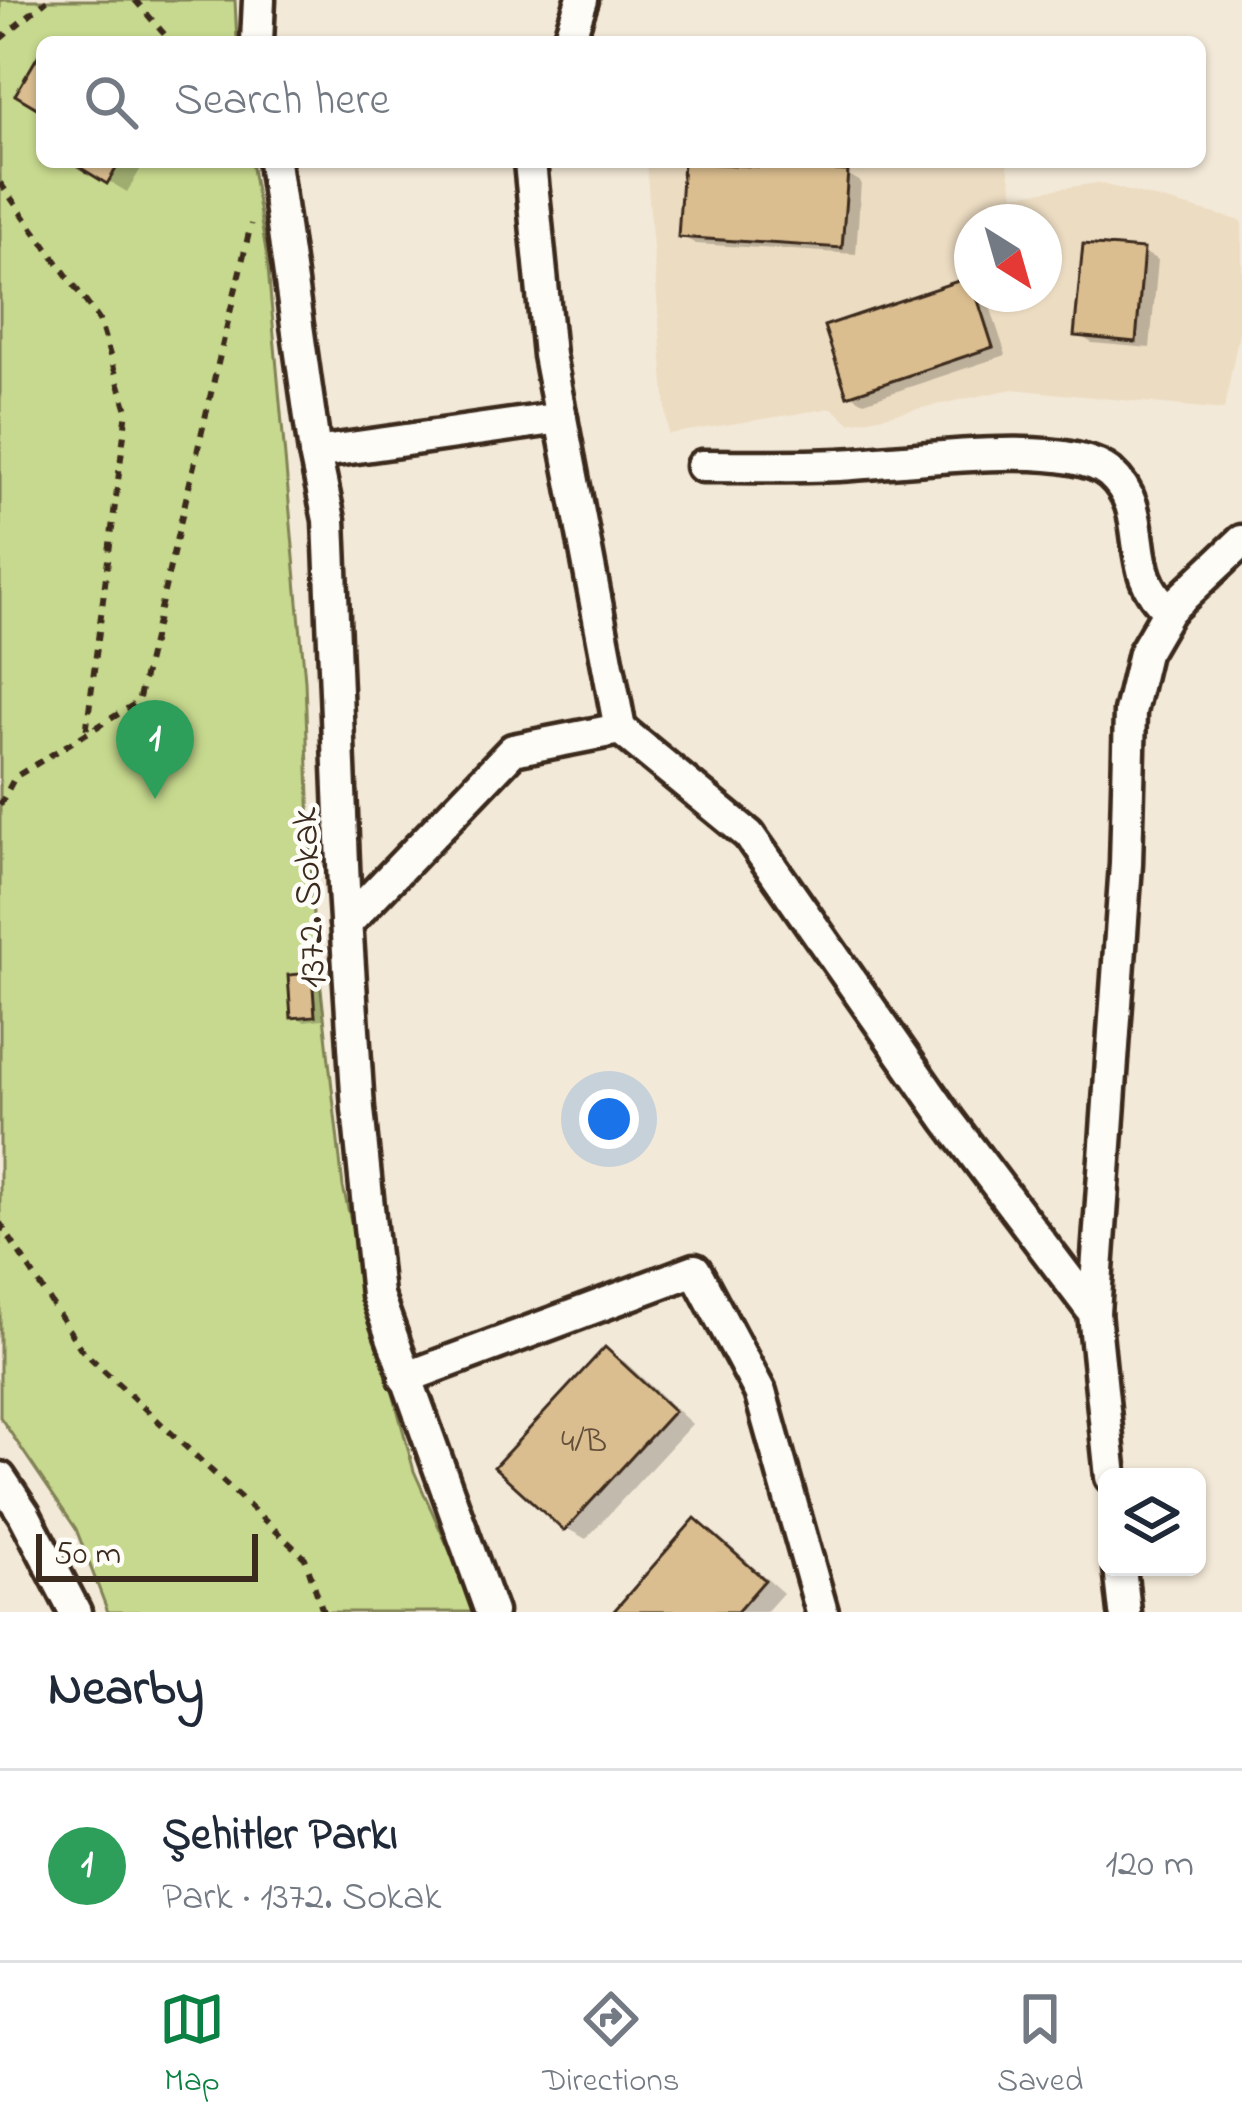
<!DOCTYPE html>
<html lang="en">
<head>
<meta charset="utf-8">
<style>
  :root { --surface:#fff; --page:#f2f2f3; --text:#1f2937; --muted:#747a83; --line:#e0e1e3; --accent:#0b8043 }
  body { margin:0; font-family:"Indie Flower",sans-serif; background:var(--page); color:var(--text) }
  .controls { position:absolute; right:36px; bottom:36px; display:grid; overflow:hidden; border-radius:18px; box-shadow:0 3px 9px #0004 }
  .controls button { width:108px; height:108px; display:grid; place-items:center; padding:0; border:0; border-bottom:3px solid var(--line); background:var(--surface); color:var(--text); font:60px sans-serif }
  .compass { position:absolute; left:954px; top:204px; width:108px; height:108px; border-radius:50%; background:var(--surface); box-shadow:0 3px 9px #0004; rotate:143deg }
  .scale { position:absolute; left:36px; bottom:30px; width:222px; box-sizing:border-box; padding-left:12px; border:6px solid #3b2a1e; border-top:0; font-size:33px; line-height:42px; white-space:nowrap; color:#3b2a1e; -webkit-text-stroke:9px #fdfcf7; paint-order:stroke }
  .you { position:absolute; left:609px; top:1119px; width:42px; height:42px; margin:-30px; border:9px solid #fff; border-radius:50%; background:#1a73e8; box-shadow:0 0 0 18px #1a73e833 }
  .badge { display:grid; place-items:center; width:78px; height:78px; border-radius:50%; background:var(--accent); color:#fff; font-size:39px; font-weight:700 }
  .pin { position:absolute; translate:-50% -99px; filter:drop-shadow(0 3px 6px #0008) }
  .pin::after { content:''; position:absolute; top:63px; width:42px; height:36px; background:inherit; clip-path:polygon(0 0,100% 0,50% 100%) }
  .list { margin:0; padding:0; list-style:none }
  h2 { display:flex; justify-content:space-between; align-items:center; height:156px; margin:0; padding:0 48px; font-size:51px }
  h2 small { font-size:39px; font-weight:400; color:var(--muted) }
  .list li { display:grid; grid-template-columns:78px 1fr auto; gap:36px; align-items:center; box-sizing:border-box; height:192px; padding:0 48px; border-top:3px solid var(--line) }
  .list b { display:block; font-size:45px; white-space:nowrap }
  .list p { margin:0; font-size:39px; white-space:nowrap; color:var(--muted) }
  .list em { font-size:39px; font-style:normal; color:var(--muted) }
  .icon { flex:none; width:66px; height:66px; fill:none; stroke:currentColor; stroke-width:2; stroke-linecap:round; stroke-linejoin:round }
  .map { position:relative; flex:none; width:1242px; height:1612px; overflow:hidden }
  .search { position:absolute; background:var(--surface); box-shadow:0 3px 9px #0004; left:36px; right:36px; top:36px; height:132px; display:flex; align-items:center; gap:30px; box-sizing:border-box; padding:0 42px; border-radius:18px; color:var(--muted); font-size:45px }
  .sheet { height:348px; background:var(--surface) }
  nav { display:flex; justify-content:space-around; align-items:center; box-sizing:border-box; height:168px; border-top:3px solid var(--line); background:var(--surface); font-size:33px; color:var(--muted) }
  nav a { display:grid; justify-items:center; gap:6px }
  nav .on { color:var(--accent) }
  .map>svg:first-child { display:block }
  .built { fill:#ecdcc2; fill-rule:evenodd }
  .green { fill:#c7d98e; stroke:#818256; stroke-width:3 }
  .shadow { fill:#0003 }
  .building { fill:#dbbe90; stroke:#3b2a1e; stroke-width:3 }
  .lines { fill:none; stroke-linecap:round; stroke-linejoin:round }
  .minor-casing { stroke:#3b2a1e; stroke-width:39 }
  .path { stroke:#3b2a1e; stroke-width:6; stroke-dasharray:9 9; stroke-linecap:butt }
  .minor { stroke:#fdfcf7; stroke-width:30 }
  .labels { text-anchor:middle; stroke-width:9; stroke-linejoin:round; paint-order:stroke }
  .number-label { font-size:33px; fill:#634f3a }
  .street-label { font-size:39px; fill:#3b2a1e; stroke:#fdfcf7 }
</style>
</head>
<body>
<div class="map">
<svg width="1242" height="1612" viewBox="0 0 1242 1612">
  <rect width="100%" height="100%" fill="#f3e9d8"/>
  <filter id="ink" filterUnits="userSpaceOnUse"><feTurbulence type="fractalNoise" baseFrequency=".00833" numOctaves="2"/><feDisplacementMap in="SourceGraphic" scale="24" xChannelSelector="R" yChannelSelector="G"/><feConvolveMatrix kernelMatrix="1 2 1 2 8 2 1 2 1" color-interpolation-filters="sRGB"/></filter>
  <g filter="url(#ink)">
    <path class="built" d="M646,162h361l7,33 84,-12 144,38v95l-18,94 -212,-21 -162,34 -18,-15 -164,26zM972,222h72v72h-72z"/>
    <polygon class="green" points="0,0 235,0 237,42 42,42 42,162 251,162 267,257 305,680 313,917 343,1187 378,1338 414,1471 477,1612 108,1612 76,1529 0,1417"/>
    <g class="shadow">
      <polygon points="77,162 145,162 127,192"/>
      <polygon points="847,174 861,182 856,254 696,244 681,236"/>
      <polygon points="1143,252 1158,260 1150,348 1092,343 1077,334"/>
      <polygon points="970,280 972,294 986,294 1006,355 864,402 850,394"/>
      <polygon points="311,976 320,981 323,1019 304,1021 294,1016"/>
      <polygon points="605,1351 625,1362 692,1424 586,1539 566,1528"/>
      <polygon points="696,1522 715,1533 783,1593 766,1612 617,1612"/>
    </g>
    <g class="building">
      <polygon points="42,49 42,111 15,95"/>
      <polygon points="71,162 120,162 107,184"/>
      <polygon points="683,162 848,171 842,248 678,237"/>
      <polygon points="1083,244 1144,249 1136,342 1074,336"/>
      <polygon points="970,277 972,294 976,294 993,347 847,396 824,326"/>
      <polygon points="312,973 315,1016 291,1018 288,975"/>
      <polygon points="605,1347 674,1411 564,1531 494,1467"/>
      <polygon points="695,1518 765,1580 737,1612 613,1612"/>
    </g>
    <g class="lines">
      <g class="minor-casing">
        <g id="minor">
          <polyline points="257,42 259,0"/>
          <polyline points="568,42 582,0"/>
          <polyline points="274,162 315,453 329,520 344,888 358,1109 377,1295 491,1612"/>
          <polyline points="530,162 549,355 620,729"/>
          <polyline points="315,453 561,418"/>
          <path d="M702,466c46,0 92,1 137,-1 59,-2 227,-29 271,8 45,40 10,98 59,137"/>
          <polyline points="346,924 513,750 620,729 749,835 948,1120 1094,1313"/>
          <polyline points="405,1378 695,1270 760,1392 822,1612"/>
          <polyline points="1111,1477 1094,1313 1126,864 1130,712 1144,653 1169,610 1242,541"/>
          <polyline points="0,1478 24,1514 75,1612"/>
          <polyline points="1120,1567 1125,1612"/>
        </g>
      </g>
      <g class="path">
        <polyline points="135,0 171,42"/>
        <polyline points="0,39 47,0"/>
        <polyline points="0,183 99,320 127,410 86,734"/>
        <polyline points="0,805 15,777 138,702 251,224"/>
        <polyline points="0,1223 81,1349 305,1558 323,1612"/>
      </g>
      <use href="#minor" class="minor"/>
    </g>
  </g>
  <g class="labels">
    <g class="number-label">
      <text x="584" y="1451">4/B</text>
    </g>
    <g class="street-label">
      <text transform="translate(306 898) rotate(-93)" y="14">1372. Sokak</text>
    </g>
  </g>
</svg>
<div class="controls">
<button><svg class="icon" aria-label="layers" viewBox="0 0 24 24"><path d="M12 4l9 5-9 5-9-5zM3 14l9 5 9-5"/></svg></button>
</div>
<svg class="compass" viewBox="-18 -18 36 36"><path d="M0-13l5 13h-10z" fill="#e53935"/><path d="M0 13l5-13h-10z" fill="#747a83"/></svg>
<div class="scale">50 m</div>
<div class="you"></div>
<div class="pin badge" style="left:155px;top:799px;background:#2e9e5b">1</div>
<div class="search"><svg class="icon" aria-label="search" viewBox="0 0 24 24"><circle cx="10" cy="10" r="6"/><path d="M15 15l6 6"/></svg>Search here</div>
</div>
<section class="sheet">
<h2>Nearby<small></small></h2>
<ul class="list">
<li><span class="badge" style="background:#2e9e5b">1</span><div><b>Şehitler Parkı</b><p>Park · 1372. Sokak</p></div><em>120 m</em></li>
</ul>
</section>
<nav>
<a class="on"><svg class="icon" aria-label="map" viewBox="0 0 24 24"><path d="M3 6l6-2 6 2 6-2v14l-6 2-6-2-6 2zM9 4v14M15 6v14"/></svg>Map</a>
<a><svg class="icon" aria-label="directions" viewBox="0 0 24 24"><path d="M12 3l9 9-9 9-9-9zM9 14v-3h6M13 9l2 2-2 2"/></svg>Directions</a>
<a><svg class="icon" aria-label="saved" viewBox="0 0 24 24"><path d="M7 4h10v16l-5-4-5 4z"/></svg>Saved</a>
</nav>
</body>
</html>
